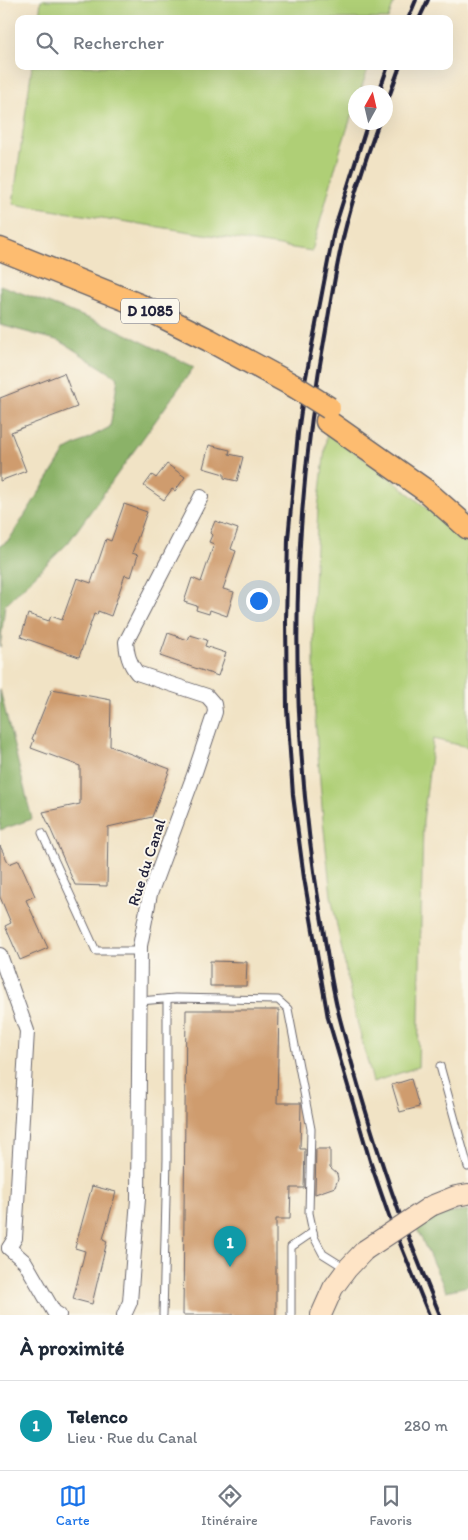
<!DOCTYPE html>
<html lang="fr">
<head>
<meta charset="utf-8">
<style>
  :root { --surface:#fff; --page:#f2f2f3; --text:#1f2937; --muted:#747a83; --line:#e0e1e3; --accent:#1a73e8 }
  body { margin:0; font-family:Itim,sans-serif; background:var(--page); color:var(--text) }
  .compass { position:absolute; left:348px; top:85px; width:45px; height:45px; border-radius:50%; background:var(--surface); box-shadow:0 5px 20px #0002; rotate:8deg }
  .you { position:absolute; left:258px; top:600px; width:18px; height:18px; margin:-12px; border:4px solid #fff; border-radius:50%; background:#1a73e8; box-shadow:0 0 0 8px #1a73e833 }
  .badge { display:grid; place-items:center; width:32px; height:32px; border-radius:50%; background:var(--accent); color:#fff; font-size:16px; font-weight:700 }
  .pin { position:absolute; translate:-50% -41px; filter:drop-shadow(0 1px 2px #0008) }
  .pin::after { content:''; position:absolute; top:26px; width:18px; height:15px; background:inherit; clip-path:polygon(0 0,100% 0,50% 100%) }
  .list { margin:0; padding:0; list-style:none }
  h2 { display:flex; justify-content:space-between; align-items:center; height:65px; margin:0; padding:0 20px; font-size:21px }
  h2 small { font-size:16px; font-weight:400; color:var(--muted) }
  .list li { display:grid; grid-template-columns:32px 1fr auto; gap:15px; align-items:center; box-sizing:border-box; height:90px; padding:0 20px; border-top:1px solid var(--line) }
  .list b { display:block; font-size:19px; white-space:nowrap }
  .list p { margin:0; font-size:16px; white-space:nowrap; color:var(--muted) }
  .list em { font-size:16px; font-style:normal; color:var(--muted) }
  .icon { flex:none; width:28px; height:28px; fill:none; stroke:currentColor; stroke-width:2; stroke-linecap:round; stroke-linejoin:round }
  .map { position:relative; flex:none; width:468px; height:1315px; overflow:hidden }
  .search { position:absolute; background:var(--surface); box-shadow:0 5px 20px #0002; left:15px; right:15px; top:15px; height:55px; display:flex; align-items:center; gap:12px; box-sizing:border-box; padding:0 18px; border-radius:10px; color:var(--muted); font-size:19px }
  .sheet { height:155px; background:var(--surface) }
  nav { display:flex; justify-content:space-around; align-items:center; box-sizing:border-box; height:70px; border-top:1px solid var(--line); background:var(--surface); font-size:14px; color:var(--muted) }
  nav a { display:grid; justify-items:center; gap:2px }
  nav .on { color:var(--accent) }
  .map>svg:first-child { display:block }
  .green { fill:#afcf76; stroke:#687858 }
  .forest { fill:#8bb267; stroke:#566a51 }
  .building { fill:#cf9c6e }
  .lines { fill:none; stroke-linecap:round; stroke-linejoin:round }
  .lane-casing { stroke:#6a666b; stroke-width:9 }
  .street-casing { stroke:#6a666b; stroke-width:16 }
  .secondary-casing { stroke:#6a666b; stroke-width:22 }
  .primary-casing { stroke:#6a666b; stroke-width:25 }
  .lane { stroke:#fff; stroke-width:7 }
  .street { stroke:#fff; stroke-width:14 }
  .secondary { stroke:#fee4c6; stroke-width:20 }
  .primary { stroke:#fdbc70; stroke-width:22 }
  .rail { stroke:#22223b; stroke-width:4 }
  .secondary-bridge-casing { stroke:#6a666b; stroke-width:22; stroke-linecap:butt }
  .primary-bridge-casing { stroke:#6a666b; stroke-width:25; stroke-linecap:butt }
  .secondary-bridge { stroke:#fee4c6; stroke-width:20 }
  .primary-bridge { stroke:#fdbc70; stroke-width:22 }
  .labels { text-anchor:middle; stroke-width:4; stroke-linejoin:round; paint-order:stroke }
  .shield { fill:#fbf7ec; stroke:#636270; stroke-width:1 }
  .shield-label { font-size:15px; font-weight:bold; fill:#22223b }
  .street-label { font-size:16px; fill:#22223b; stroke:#fbf7ec }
</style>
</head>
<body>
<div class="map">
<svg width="468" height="1315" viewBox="0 0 468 1315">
  <rect width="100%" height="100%" fill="#fbf7ec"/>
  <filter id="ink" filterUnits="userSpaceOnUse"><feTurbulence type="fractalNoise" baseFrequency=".02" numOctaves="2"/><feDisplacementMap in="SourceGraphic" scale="10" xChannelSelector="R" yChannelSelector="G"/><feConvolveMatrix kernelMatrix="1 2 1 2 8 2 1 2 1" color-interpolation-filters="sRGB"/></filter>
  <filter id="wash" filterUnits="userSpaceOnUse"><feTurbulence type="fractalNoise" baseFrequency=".0096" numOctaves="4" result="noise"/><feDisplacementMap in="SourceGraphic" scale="20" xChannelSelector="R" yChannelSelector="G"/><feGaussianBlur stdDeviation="1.12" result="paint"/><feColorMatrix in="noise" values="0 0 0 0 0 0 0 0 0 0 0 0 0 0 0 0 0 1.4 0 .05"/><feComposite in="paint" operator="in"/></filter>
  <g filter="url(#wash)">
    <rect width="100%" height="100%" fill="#f1e3c5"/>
    <g class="green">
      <polygon points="41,0 395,0 388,19 39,19"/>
      <polygon points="32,66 369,66 360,92 356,92 355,105 340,151 312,251 13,204"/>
      <polygon points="327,432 386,475 468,542 468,747 433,739 423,821 418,1067 373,1082 353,1006 331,896 323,820 315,716 313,603 318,508"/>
    </g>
    <g class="forest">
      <polygon points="0,285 114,328 194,367 68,543 5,605 0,647 0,546 9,540 66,450 110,427 118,378 60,341 0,325"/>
      <polygon points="0,690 32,819 0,830"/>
      <polygon points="468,1210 468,1286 446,1291 416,1227 432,1216"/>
    </g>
    <g id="blocks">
      <g class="building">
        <polygon points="64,373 77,407 11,432 26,471 0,481 0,398"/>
        <polygon points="209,445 230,450 229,454 243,457 237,481 224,478 224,474 203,468"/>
        <polygon points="167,464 185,477 175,491 172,489 164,500 144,486 152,475 156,478"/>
        <polygon points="124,504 147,512 132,553 138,555 131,577 125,575 111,616 98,611 97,615 94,614 79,657 21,637 28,614 49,621 51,616 62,620 77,578 91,583 106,539 111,541"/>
        <polygon points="215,521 238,529 231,549 236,551 223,589 234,592 227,616 210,610 209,614 196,610 197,606 184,602 192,578 201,582 214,544 209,542 212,535 210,533"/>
        <polygon points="168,633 188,640 190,635 207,640 205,646 226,653 218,676 160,656"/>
        <polygon points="52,689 111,700 110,746 170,769 152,817 108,827 107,886 75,885 43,812 80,804 80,766 31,748 34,740 32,739"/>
        <polygon points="0,846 9,864 19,860 35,896 26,900 48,948 20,960 5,926 11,923 0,897"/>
        <polygon points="210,961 247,962 246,986 210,986"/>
        <polygon points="186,1010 279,1010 277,1103 301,1103 300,1149 305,1149 304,1188 291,1188 290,1219 276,1219 276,1315 183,1315"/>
        <polygon points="411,1079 419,1107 400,1112 392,1085"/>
        <polygon points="316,1149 330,1149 330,1168 337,1174 338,1179 335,1187 315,1194"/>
        <polygon points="92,1186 116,1192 103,1239 107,1241 92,1304 73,1299 85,1251 75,1248"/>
      </g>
    </g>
  </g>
  <g filter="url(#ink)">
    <use href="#blocks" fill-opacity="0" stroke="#6a666b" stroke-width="1"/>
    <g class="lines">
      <g class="lane-casing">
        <g id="lane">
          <polyline points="42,833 96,951 140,951"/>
          <polyline points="140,1001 175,998 278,1000 288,1009 311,1129 309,1213 314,1237 323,1254 347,1269"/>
          <polyline points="440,1066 468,1167"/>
          <polyline points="163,1315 167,1159 167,999"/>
          <polyline points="291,1315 291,1247 313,1232"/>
        </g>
      </g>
      <g class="street-casing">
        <g id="street">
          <polyline points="0,955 27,1031 15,1238 9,1248"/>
          <polyline points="9,1248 25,1262 54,1312 59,1315"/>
          <path d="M124,1315l6,-13 8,-103 2,-253 10,-52 44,-119 21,-63 -1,-8 -7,-8 -70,-23c-8,-10 -10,-19 -11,-31l75,-145"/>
        </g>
      </g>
      <g class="secondary-casing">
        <g id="secondary">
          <polyline points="431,1206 456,1196 468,1194"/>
          <polyline points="321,1315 333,1288 347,1269 365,1250"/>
        </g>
      </g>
      <g class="primary-casing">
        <g id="primary">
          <polyline points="0,249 139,305 209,340 294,386"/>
          <polyline points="327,421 425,490 468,528"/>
        </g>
      </g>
      <use href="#lane" class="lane"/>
      <use href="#street" class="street"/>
      <use href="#secondary" class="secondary"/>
      <use href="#primary" class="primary"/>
      <g class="rail">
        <polyline points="408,19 416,0"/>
        <polyline points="419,19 428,0"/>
        <polyline points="379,92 388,66"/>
        <polyline points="386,105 400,66"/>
        <polyline points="368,122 334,230 305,382 298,433 288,539 286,622 287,709 293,795 304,878 328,1018 370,1161 389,1216 429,1315"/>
        <path d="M379,122c-13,36 -26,75 -35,112 -7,29 -12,60 -17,90 -37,197 -40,394 -6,592 6,34 10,69 19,103 17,65 36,130 59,193 13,35 27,69 41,103"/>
      </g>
      <g class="secondary-bridge-casing">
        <polyline id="secondary-bridge" points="365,1250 431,1206"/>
      </g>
      <g class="primary-bridge-casing">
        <polyline id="primary-bridge" points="294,386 329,408"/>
      </g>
      <use href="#secondary-bridge" class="secondary-bridge"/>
      <use href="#primary-bridge" class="primary-bridge"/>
    </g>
  </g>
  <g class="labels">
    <rect class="shield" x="121" y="298.5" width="58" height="25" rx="4"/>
    <g class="shield-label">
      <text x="150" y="316">D 1085</text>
    </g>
    <g class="street-label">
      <text transform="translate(146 862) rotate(-72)" y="6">Rue du Canal</text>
    </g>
  </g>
</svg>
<svg class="compass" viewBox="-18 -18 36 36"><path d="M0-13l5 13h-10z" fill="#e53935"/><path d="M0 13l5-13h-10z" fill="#747a83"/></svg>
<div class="you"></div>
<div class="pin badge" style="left:230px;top:1267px;background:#0f9aa8">1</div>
<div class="search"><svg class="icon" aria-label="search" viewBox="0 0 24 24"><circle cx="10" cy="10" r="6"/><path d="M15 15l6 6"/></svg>Rechercher</div>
</div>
<section class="sheet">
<h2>À proximité<small></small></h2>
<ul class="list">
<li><span class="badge" style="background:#0f9aa8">1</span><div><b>Telenco</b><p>Lieu · Rue du Canal</p></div><em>280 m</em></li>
</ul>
</section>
<nav>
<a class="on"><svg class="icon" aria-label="map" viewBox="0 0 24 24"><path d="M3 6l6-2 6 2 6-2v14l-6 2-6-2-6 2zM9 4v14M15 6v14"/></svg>Carte</a>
<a><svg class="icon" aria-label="directions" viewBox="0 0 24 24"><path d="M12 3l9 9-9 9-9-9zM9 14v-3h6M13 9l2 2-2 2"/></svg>Itinéraire</a>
<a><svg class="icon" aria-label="saved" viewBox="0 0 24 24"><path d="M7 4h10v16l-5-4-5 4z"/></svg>Favoris</a>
</nav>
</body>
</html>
